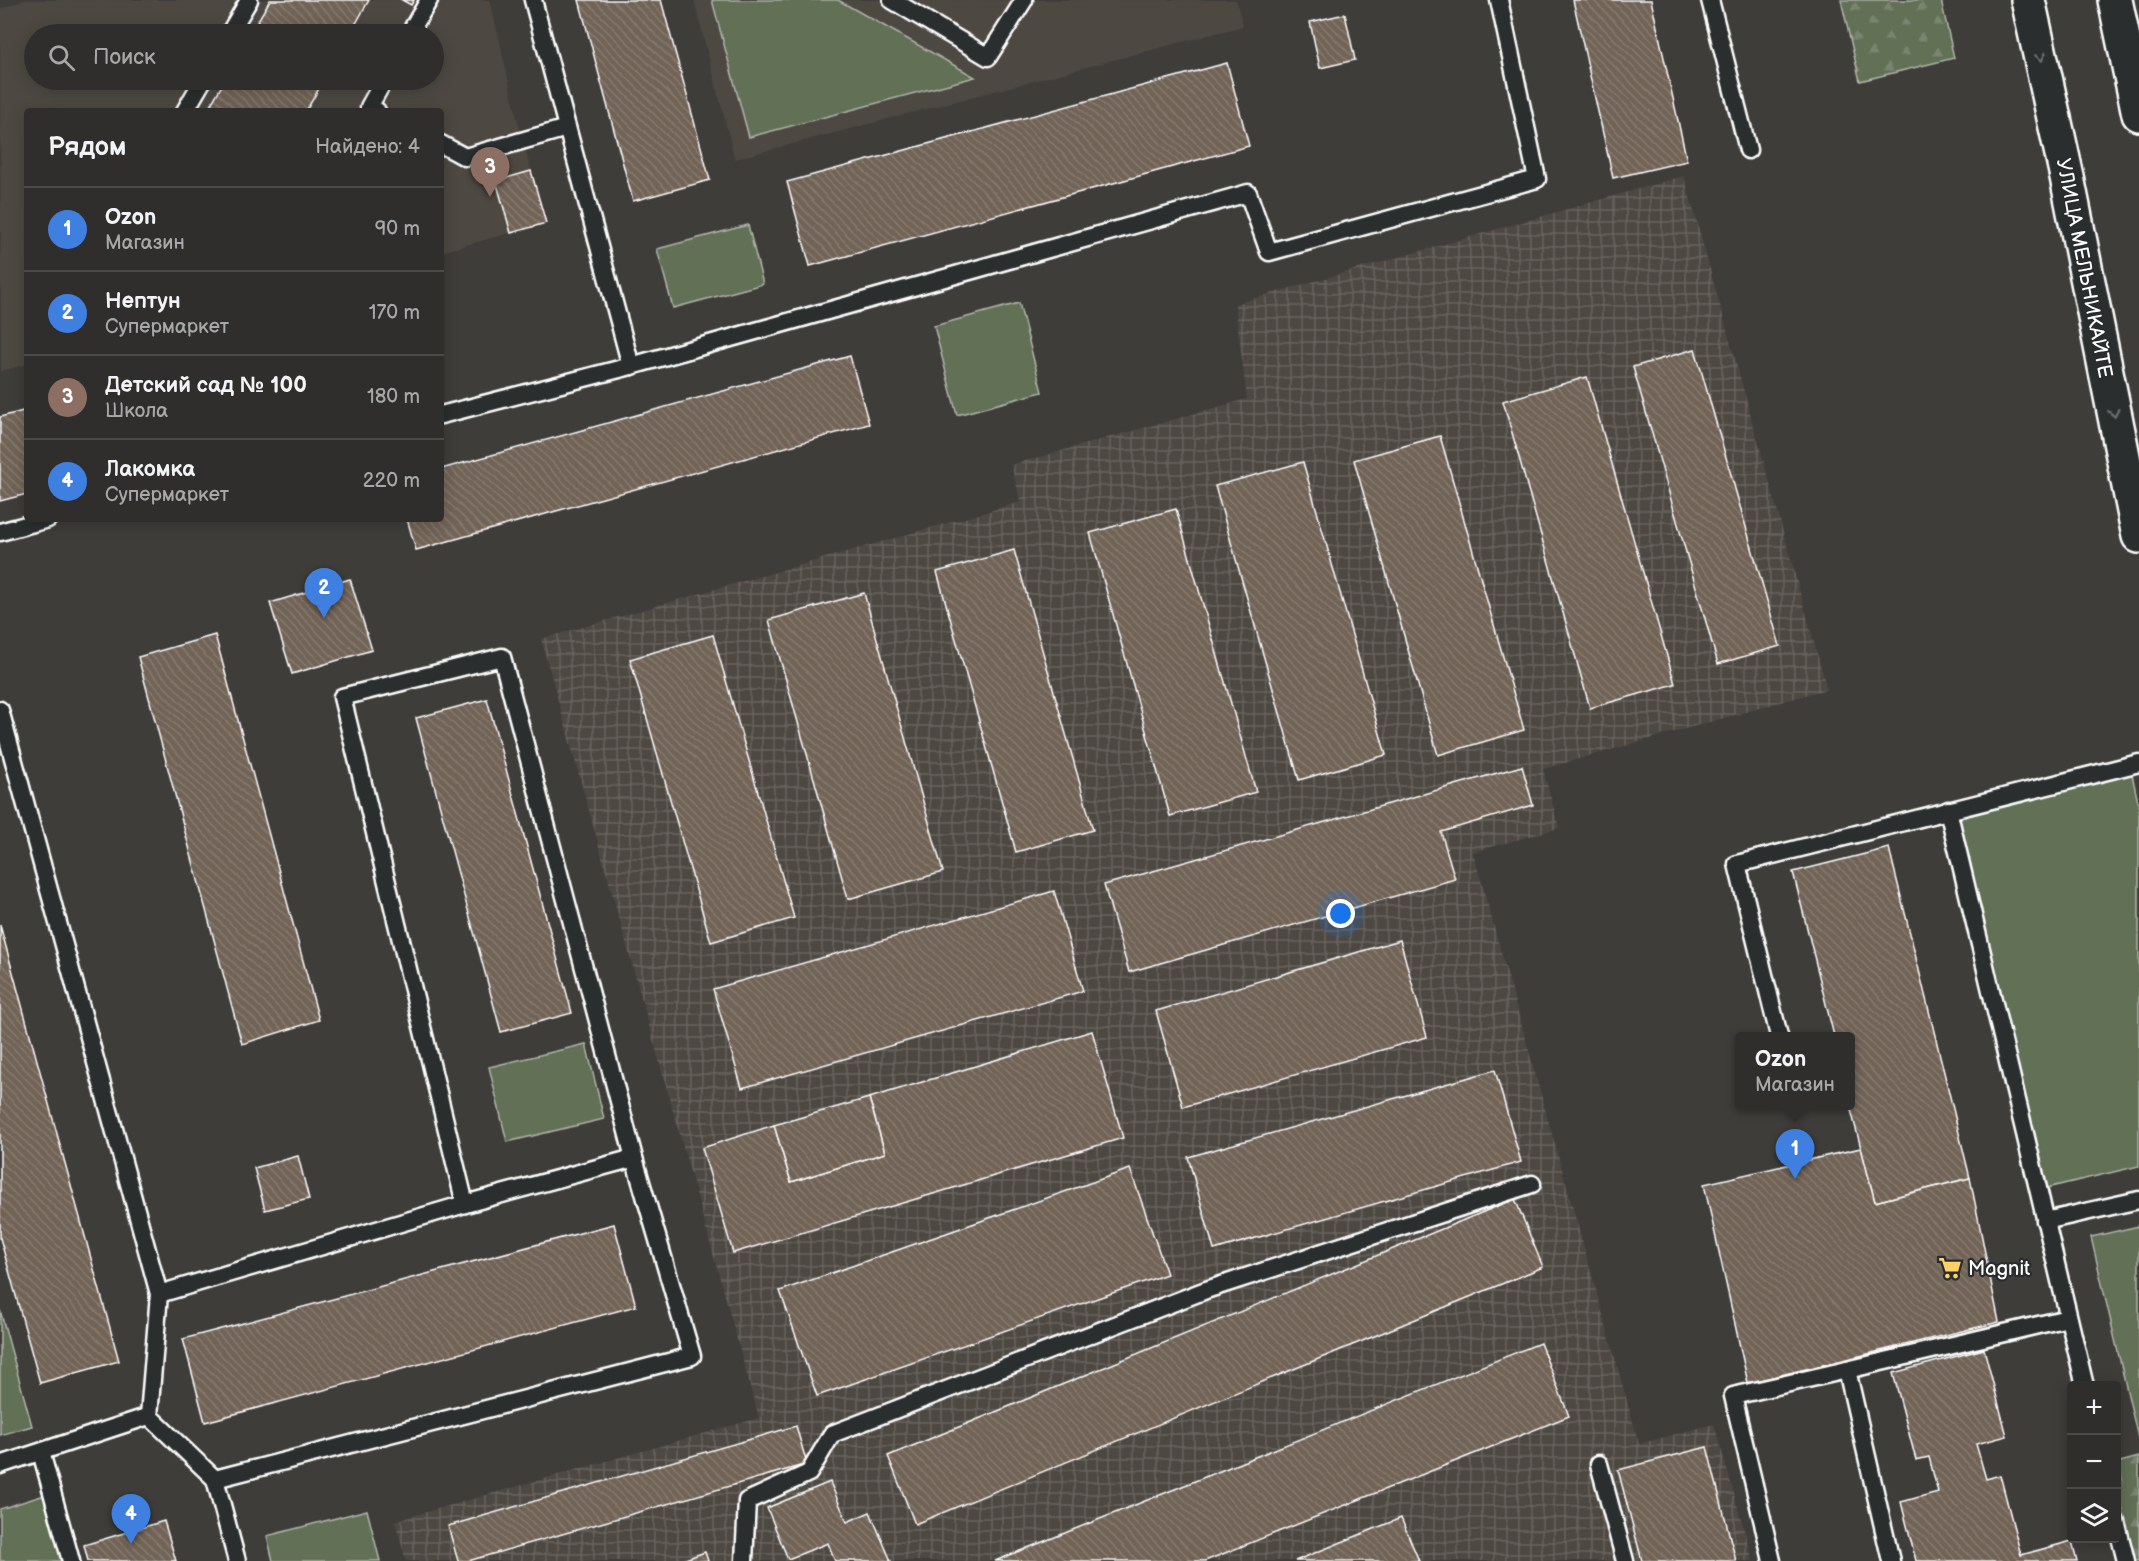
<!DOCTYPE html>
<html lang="ru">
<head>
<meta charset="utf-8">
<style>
  :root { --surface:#2f2e2c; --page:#373634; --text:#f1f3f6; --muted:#a7a8a9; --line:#4a4a48; --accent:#8c9099 }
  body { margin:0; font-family:"Balsamiq Sans",sans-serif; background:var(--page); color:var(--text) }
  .controls { position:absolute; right:18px; bottom:18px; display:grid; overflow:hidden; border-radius:6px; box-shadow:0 3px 15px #0003 }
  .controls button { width:54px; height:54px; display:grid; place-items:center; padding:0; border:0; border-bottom:2px solid var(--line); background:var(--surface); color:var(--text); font:30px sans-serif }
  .you { position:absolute; left:1341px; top:914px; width:21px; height:21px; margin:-15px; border:4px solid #fff; border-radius:50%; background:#1a73e8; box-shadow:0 0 0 9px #1a73e833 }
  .badge { display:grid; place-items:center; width:39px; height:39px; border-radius:50%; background:var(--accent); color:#fff; font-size:20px; font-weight:700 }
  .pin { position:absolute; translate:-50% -50px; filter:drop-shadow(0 2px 3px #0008) }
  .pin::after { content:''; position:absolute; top:32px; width:21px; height:18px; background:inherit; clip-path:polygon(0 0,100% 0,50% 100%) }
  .popup { position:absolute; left:1735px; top:1032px; width:120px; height:78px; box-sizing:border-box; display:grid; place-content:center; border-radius:6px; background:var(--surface); filter:drop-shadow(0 2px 4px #0005); font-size:20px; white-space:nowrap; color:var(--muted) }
  .popup b { font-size:22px; color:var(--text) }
  .popup::after { content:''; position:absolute; left:50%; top:100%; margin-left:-12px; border:12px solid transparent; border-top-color:var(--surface) }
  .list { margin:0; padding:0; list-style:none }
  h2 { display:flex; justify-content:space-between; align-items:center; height:78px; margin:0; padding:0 24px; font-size:26px }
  h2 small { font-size:20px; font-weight:400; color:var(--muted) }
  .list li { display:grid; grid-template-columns:39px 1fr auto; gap:18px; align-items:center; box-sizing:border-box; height:84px; padding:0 24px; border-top:2px solid var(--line) }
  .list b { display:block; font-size:22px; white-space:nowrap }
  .list p { margin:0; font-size:20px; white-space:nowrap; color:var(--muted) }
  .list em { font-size:20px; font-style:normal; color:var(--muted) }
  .icon { flex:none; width:33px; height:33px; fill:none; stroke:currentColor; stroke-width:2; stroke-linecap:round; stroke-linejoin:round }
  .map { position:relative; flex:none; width:2139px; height:1561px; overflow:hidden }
  .search { position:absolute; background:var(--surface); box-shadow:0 3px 15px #0003; left:24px; top:24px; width:420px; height:66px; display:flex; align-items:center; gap:15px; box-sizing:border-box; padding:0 21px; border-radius:33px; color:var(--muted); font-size:22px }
  .panel { position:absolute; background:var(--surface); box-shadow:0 3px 15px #0003; left:24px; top:108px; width:420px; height:414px; border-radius:6px }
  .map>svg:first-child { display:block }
  .built { fill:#4e4843; fill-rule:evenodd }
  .industrial { fill:url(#industrial-grid) }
  .green { fill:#626f57; stroke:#b0b7ab; stroke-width:1.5 }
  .forest { fill:url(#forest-firs); stroke:#b0b7ab; stroke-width:1.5 }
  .building { fill:url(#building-back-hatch); stroke:#fff; stroke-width:1.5 }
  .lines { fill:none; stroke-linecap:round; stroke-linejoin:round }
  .service-casing { stroke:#fff; stroke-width:21 }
  .secondary-casing { stroke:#fff; stroke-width:38 }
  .service { stroke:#2a2d2e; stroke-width:16 }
  .secondary { stroke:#2a2d2e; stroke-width:33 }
  .oneway { stroke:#6a6c6d }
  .labels { text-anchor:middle; stroke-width:4.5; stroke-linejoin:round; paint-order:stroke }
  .street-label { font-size:20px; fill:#fff; stroke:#2a2d2e }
  .poi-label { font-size:20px; fill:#fff; stroke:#2a2d2e; text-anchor:start }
</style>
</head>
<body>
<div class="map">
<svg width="2139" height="1561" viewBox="0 0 2139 1561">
  <defs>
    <pattern id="industrial-grid" width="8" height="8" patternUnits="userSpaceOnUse" patternTransform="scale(1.5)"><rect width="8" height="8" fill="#4e4843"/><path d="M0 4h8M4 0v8" fill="none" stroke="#69635f"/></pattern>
    <pattern id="forest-firs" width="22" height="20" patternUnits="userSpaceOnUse" patternTransform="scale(1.5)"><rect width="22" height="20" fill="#626f57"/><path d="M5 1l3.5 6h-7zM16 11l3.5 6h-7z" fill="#7a8570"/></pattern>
    <pattern id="building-back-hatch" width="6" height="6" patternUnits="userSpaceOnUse" patternTransform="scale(1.5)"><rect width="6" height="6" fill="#716357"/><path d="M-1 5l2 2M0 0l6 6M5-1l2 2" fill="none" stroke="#867a70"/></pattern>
  </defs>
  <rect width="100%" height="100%" fill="#3f3d3a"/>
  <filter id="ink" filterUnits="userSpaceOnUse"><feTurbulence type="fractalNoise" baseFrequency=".0167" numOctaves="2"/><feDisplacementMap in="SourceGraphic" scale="12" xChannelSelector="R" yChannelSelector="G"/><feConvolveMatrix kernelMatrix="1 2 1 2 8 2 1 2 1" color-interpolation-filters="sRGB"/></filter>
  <g filter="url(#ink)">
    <g class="built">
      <path d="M25,0h465l32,139 24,84 -105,29v-141h-414v253l-26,7 -1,-362zM34,34h400v46h-400z"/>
      <polygon points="694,0 1236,0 1243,26 735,159"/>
    </g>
    <polygon class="industrial" points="1684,176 1827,689 1543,769 1559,828 1473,852 1639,1444 1714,1424 1753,1561 406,1561 395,1521 759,1418 541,639 1021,502 1011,465 1247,399 1235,304"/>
    <g class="green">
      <polygon points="712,0 838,0 975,77 749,137"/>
      <polygon points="748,225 763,284 673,308 657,249"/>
      <polygon points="1019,303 1042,392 957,415 934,326"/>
      <polygon points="2130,765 2139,807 2139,1166 2038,1190 1948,810"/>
      <polygon points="586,1044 604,1119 507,1142 489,1067"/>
      <polygon points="2139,1226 2139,1442 2091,1237"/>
      <polygon points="0,1310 32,1426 0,1435"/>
      <polygon points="51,1493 70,1561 0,1561 0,1509"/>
      <polygon points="367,1510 380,1561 273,1561 267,1536"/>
    </g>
    <g class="forest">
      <polygon points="1841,0 1941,0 1954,58 1860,81"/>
      <polygon points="2139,1457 2139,1561 2126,1561 2117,1521 2116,1463"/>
    </g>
    <g class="building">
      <polygon points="270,0 369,0 350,34 250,34"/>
      <polygon points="402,0 414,0 411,5"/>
      <polygon points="579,0 661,0 710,180 633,201"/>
      <polygon points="1573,0 1651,0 1687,161 1613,178"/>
      <polygon points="1345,14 1355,60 1320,68 1310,22"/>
      <polygon points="1227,63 1249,146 810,266 787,182"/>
      <polygon points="225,80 324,80 306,111 207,111"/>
      <polygon points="531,171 546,223 511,233 496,181"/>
      <polygon points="1695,349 1780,646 1718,664 1633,367"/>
      <polygon points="850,356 869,424 416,550 407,519 441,519 441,469"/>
      <polygon points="1587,377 1675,684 1590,708 1503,401"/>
      <polygon points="27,410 27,494 0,501 0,417"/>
      <polygon points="1440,436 1524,730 1438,755 1354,460"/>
      <polygon points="1303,462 1386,755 1299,780 1215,486"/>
      <polygon points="1176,509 1256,792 1170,816 1090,533"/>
      <polygon points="1014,550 1093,830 1016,852 937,572"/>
      <polygon points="350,579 372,650 292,674 270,603"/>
      <polygon points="864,593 943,872 848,899 769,620"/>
      <polygon points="215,635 319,1020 242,1044 138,657"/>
      <polygon points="713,635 794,918 711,942 630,659"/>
      <polygon points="487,699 572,1013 501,1032 416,718"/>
      <polygon points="1522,766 1533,805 1441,832 1455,879 1129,972 1104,885"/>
      <polygon points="1889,848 1970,1178 1875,1202 1850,1106 1850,1036 1834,1036 1793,872"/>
      <polygon points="1054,891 1083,991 742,1088 713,989"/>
      <polygon points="0,925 119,1361 40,1383 0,1238"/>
      <polygon points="1400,940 1427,1037 1183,1107 1156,1011"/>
      <polygon points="1092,1031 1123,1138 733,1253 702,1148 774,1125 791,1182 885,1153 869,1098"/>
      <polygon points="1495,1070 1521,1162 1214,1250 1188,1157"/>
      <polygon points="869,1098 885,1153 791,1182 774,1125"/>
      <polygon points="1861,1148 1875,1202 1970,1178 1999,1322 1748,1383 1704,1184"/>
      <polygon points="298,1156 309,1199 265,1210 254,1168"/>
      <polygon points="1130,1169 1167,1274 817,1396 780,1291"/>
      <polygon points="1515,1199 1543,1267 915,1524 888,1456"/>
      <polygon points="614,1224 636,1306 205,1422 183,1339"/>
      <polygon points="1540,1343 1569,1416 1205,1561 995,1561"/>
      <polygon points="1984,1349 2007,1436 1976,1444 1986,1479 2000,1475 2021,1555 2072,1541 2077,1561 1916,1561 1901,1502 1938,1492 1929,1457 1916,1460 1893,1373"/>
      <polygon points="796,1426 807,1464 468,1561 458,1561 448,1526"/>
      <polygon points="1707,1447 1736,1561 1642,1561 1618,1470"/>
      <polygon points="830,1482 847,1522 870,1512 891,1561 835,1561 828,1543 788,1559 767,1508"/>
      <polygon points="1401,1518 1419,1561 1295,1561"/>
      <polygon points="164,1521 176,1561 88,1561 84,1545"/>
      <polygon points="705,1552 708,1561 680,1561"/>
    </g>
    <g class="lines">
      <g class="service-casing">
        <g id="service">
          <polyline points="533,0 631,366"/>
          <polyline points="892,0 988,57 1024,0"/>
          <polyline points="1710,0 1748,150"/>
          <polyline points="229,34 249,0"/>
          <polyline points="409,34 429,0"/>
          <polyline points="185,111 203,80"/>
          <polyline points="377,111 369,107 384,80"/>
          <polyline points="441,144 465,157 567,128"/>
          <polyline points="441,415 631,366 1248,193 1269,252 1537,179 1499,0"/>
          <polyline points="0,532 48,519"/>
          <polyline points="0,710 159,1294"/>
          <polyline points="1948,810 2085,1386"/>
          <polyline points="1779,1036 1737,864 2139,763"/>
          <polyline points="465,1204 634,1158"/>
          <polyline points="2045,1221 2139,1200"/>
          <polyline points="149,1416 215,1479 237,1561"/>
          <polyline points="41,1452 71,1561"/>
          <polyline points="1599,1464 1625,1561"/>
          <polyline points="0,1465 149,1416 159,1294 465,1204 342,697 502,657 634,1158 692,1356 215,1479"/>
          <polyline points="2116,1521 2126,1561"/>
          <polyline points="744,1561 747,1501 809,1473 832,1434 1206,1290 1532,1184"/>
          <polyline points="1772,1561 1733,1396 1847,1370"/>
          <polyline points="1891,1561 1847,1370 2068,1318"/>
        </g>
      </g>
      <g class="secondary-casing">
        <g id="secondary">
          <polyline points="2028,0 2067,177 2139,536"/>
          <polyline points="2115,0 2139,114"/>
        </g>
      </g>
      <use href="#service" class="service"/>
      <use href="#secondary" class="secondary"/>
    </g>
    <defs><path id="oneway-chevron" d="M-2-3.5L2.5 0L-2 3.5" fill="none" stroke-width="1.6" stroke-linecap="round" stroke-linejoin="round" transform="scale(1.5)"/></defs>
    <g class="oneway">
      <use href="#oneway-chevron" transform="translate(2041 57) rotate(77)"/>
      <use href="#oneway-chevron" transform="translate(2114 413) rotate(79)"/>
    </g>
  </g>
  <defs>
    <g id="supermarket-bare" transform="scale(1.8)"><path d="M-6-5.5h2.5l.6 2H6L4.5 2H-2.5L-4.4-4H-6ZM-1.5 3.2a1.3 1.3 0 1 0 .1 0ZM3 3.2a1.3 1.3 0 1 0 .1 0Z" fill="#ffd166" stroke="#2a2d2e" stroke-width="2.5" paint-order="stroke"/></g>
  </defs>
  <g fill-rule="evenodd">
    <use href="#supermarket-bare" x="1950" y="1268"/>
  </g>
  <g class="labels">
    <g class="street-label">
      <text transform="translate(2085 268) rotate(79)" y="7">УЛИЦА МЕЛЬНИКАЙТЕ</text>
    </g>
    <g class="poi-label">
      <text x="1968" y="1275">Magnit</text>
    </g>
  </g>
</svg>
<div class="controls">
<button>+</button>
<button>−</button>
<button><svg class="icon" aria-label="layers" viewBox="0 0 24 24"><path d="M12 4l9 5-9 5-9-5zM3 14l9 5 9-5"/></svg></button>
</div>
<div class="you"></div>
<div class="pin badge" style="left:1795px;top:1179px;background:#3f7fe0">1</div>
<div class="popup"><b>Ozon</b>Магазин</div>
<div class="pin badge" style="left:324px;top:618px;background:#3f7fe0">2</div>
<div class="pin badge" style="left:490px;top:197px;background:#8d6e63">3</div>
<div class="pin badge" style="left:131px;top:1544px;background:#3f7fe0">4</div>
<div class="search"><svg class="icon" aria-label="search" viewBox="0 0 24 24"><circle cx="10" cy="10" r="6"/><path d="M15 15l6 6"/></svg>Поиск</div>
<section class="panel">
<h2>Рядом<small>Найдено: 4</small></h2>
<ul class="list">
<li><span class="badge" style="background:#3f7fe0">1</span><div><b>Ozon</b><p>Магазин</p></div><em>90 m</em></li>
<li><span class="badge" style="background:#3f7fe0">2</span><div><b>Нептун</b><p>Супермаркет</p></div><em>170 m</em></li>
<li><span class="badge" style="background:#8d6e63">3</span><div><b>Детский сад № 100</b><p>Школа</p></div><em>180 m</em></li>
<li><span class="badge" style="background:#3f7fe0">4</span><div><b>Лакомка</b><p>Супермаркет</p></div><em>220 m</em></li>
</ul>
</section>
</div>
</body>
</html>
